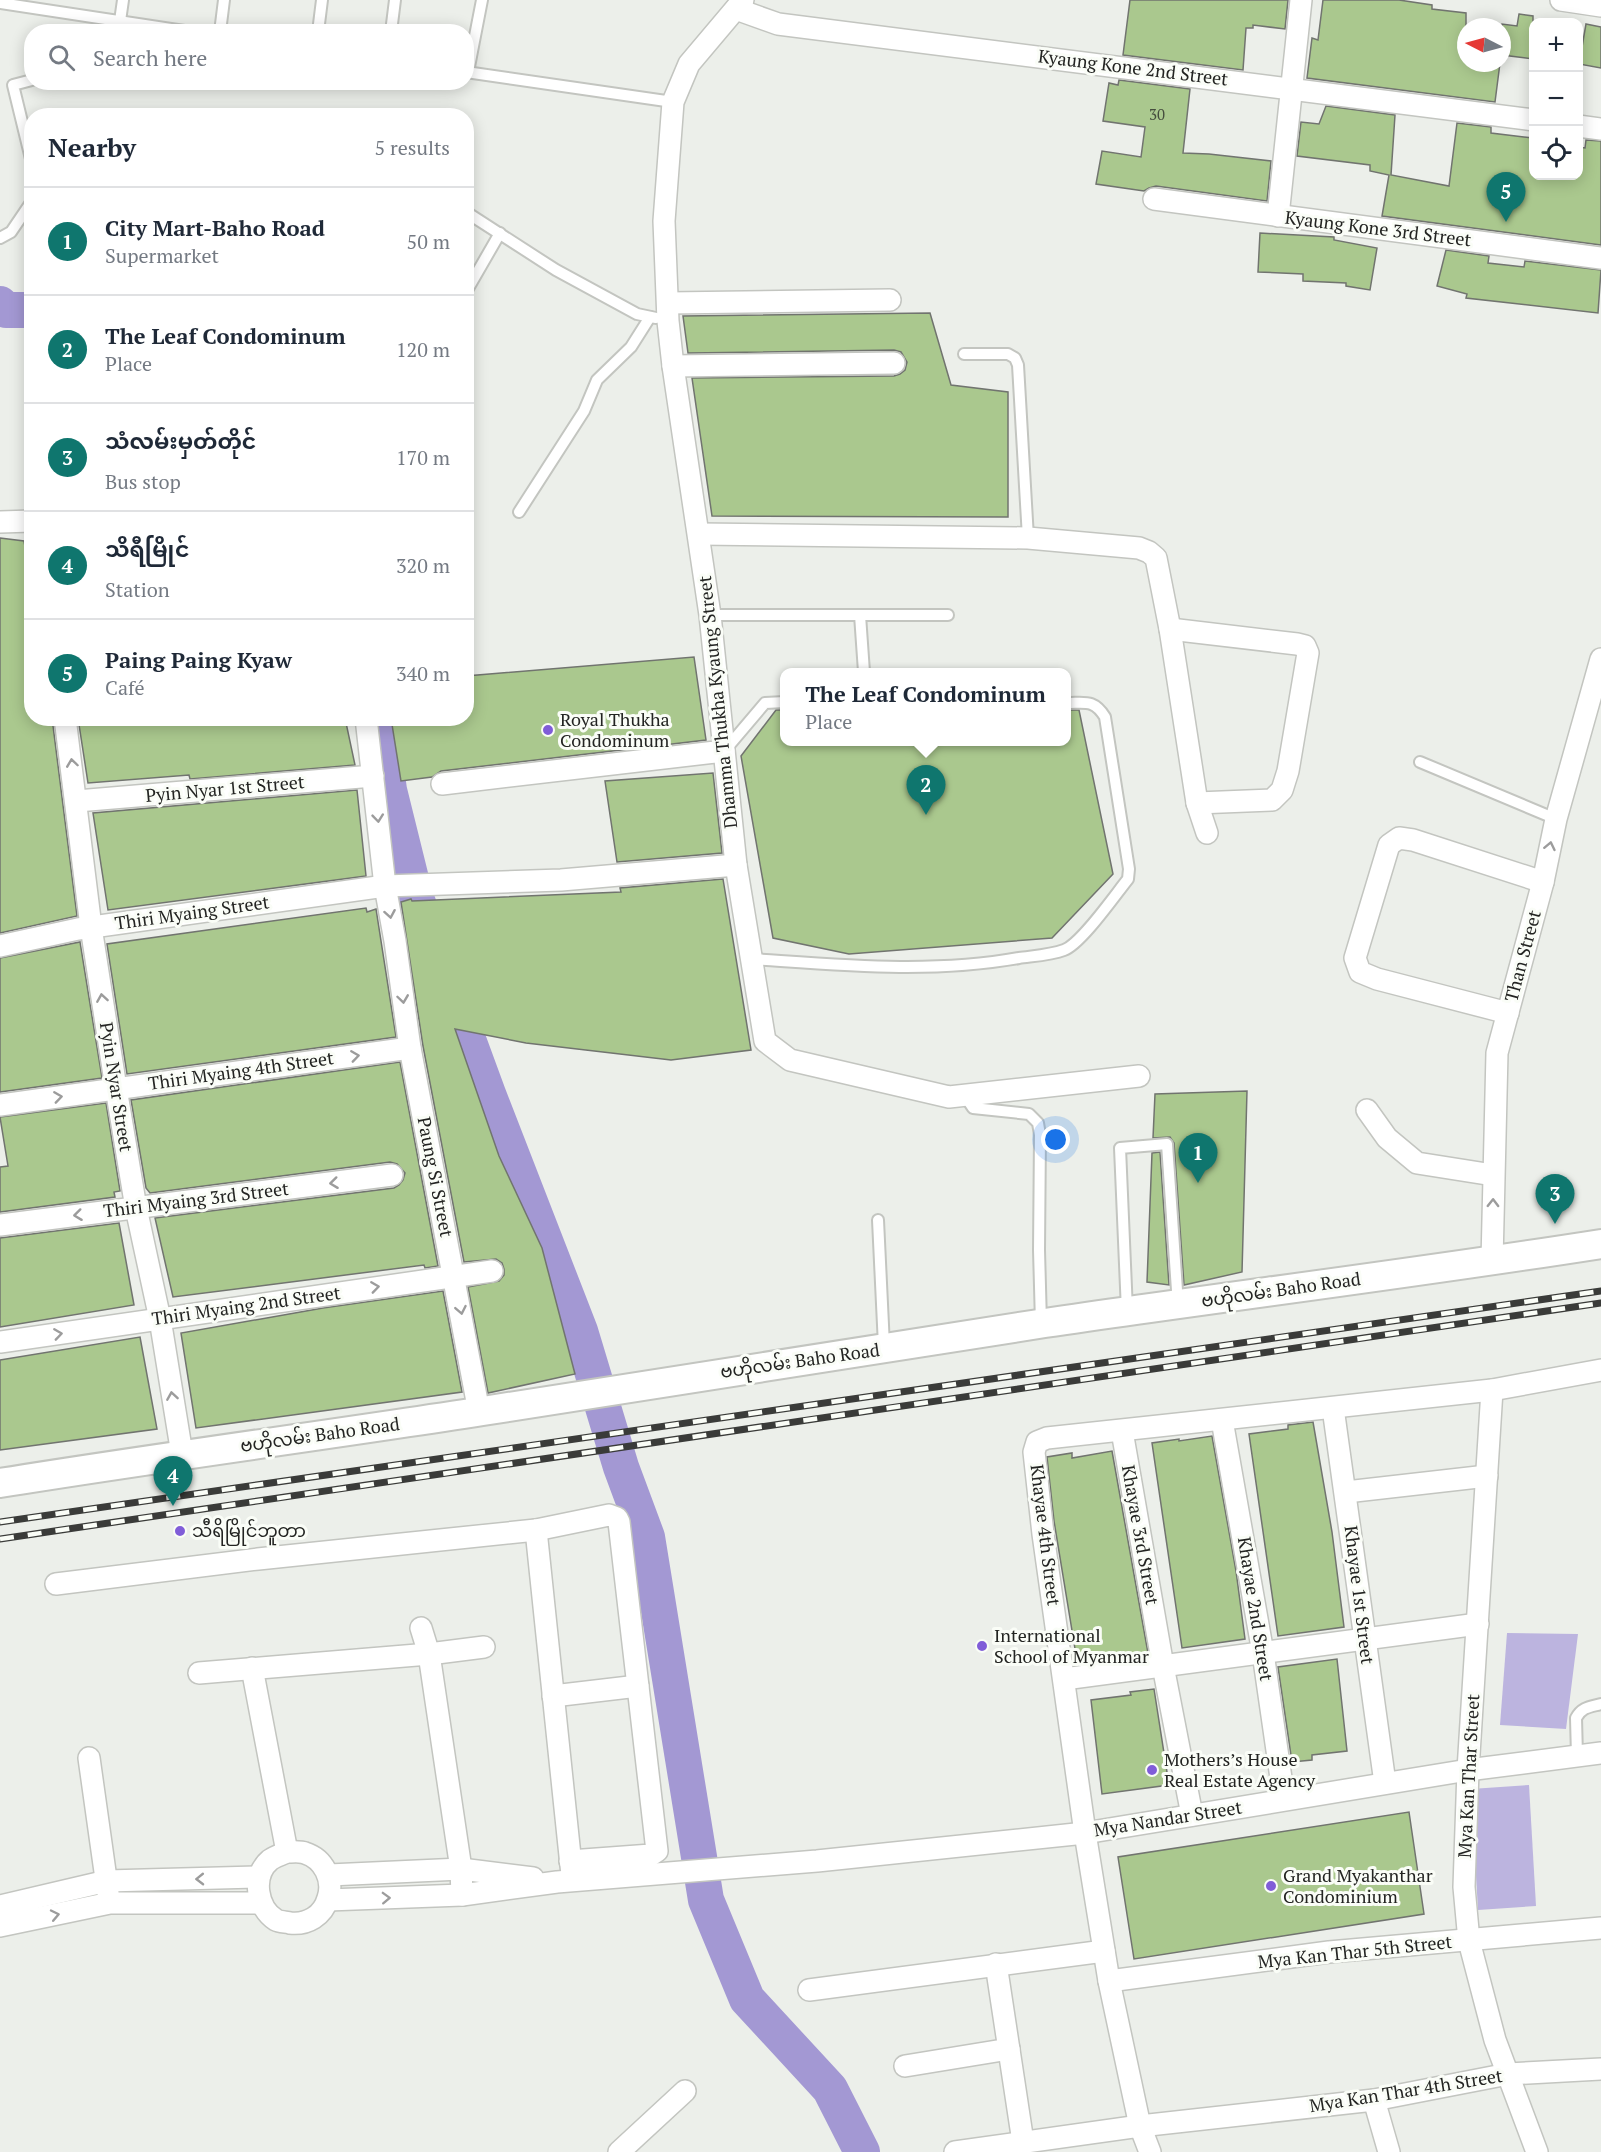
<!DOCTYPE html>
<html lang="en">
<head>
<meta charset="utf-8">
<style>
  :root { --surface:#fff; --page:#f6f6f7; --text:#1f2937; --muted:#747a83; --line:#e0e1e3; --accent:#0f766e }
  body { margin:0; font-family:"PT Serif","Noto Sans Myanmar",serif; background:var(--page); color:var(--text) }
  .controls { position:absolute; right:18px; top:18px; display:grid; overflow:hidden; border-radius:12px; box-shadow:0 3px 15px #0003 }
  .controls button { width:54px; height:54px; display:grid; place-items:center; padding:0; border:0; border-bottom:2px solid var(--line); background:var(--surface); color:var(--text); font:30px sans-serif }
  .compass { position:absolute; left:1457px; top:18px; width:54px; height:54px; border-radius:50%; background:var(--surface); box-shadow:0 3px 15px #0003; rotate:276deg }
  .you { position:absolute; left:1056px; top:1140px; width:21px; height:21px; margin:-15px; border:4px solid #fff; border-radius:50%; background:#1a73e8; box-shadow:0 0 0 9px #1a73e833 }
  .badge { display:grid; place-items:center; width:39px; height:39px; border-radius:50%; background:var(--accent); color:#fff; font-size:20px; font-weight:700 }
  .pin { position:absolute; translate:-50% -50px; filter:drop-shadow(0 2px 3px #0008) }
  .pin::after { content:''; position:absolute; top:32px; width:21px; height:18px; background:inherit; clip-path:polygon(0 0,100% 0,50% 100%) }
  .popup { position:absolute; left:780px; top:668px; width:291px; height:78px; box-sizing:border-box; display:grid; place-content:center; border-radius:12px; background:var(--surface); filter:drop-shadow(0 2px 4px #0005); font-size:20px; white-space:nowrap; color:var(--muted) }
  .popup b { font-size:22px; color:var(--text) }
  .popup::after { content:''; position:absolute; left:50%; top:100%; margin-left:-12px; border:12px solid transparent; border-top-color:var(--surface) }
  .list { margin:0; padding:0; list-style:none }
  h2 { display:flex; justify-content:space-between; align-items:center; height:78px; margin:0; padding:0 24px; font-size:26px }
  h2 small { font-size:20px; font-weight:400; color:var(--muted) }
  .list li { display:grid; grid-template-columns:39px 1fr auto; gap:18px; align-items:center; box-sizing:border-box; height:108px; padding:0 24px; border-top:2px solid var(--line) }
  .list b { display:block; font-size:22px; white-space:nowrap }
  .list p { margin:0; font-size:20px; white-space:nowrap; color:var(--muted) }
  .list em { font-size:20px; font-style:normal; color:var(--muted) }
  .icon { flex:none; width:33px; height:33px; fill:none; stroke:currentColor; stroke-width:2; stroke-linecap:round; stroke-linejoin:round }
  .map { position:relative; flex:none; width:1601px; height:2152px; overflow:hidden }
  .search { position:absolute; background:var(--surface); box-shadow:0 3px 15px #0003; left:24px; top:24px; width:450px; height:66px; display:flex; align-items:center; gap:15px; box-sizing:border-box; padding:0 21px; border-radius:24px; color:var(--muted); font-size:22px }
  .panel { position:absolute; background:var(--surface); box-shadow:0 3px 15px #0003; left:24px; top:108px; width:450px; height:618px; border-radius:24px }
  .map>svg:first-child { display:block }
  .green { fill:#bcb4df }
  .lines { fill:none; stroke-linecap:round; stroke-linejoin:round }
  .river { stroke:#a398d3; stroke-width:36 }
  .building { fill:#aac88e; stroke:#71746f; stroke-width:1.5 }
  .service-casing { stroke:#c3c5c0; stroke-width:14 }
  .minor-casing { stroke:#c3c5c0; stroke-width:24 }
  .secondary-casing { stroke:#c3c5c0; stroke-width:32 }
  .service { stroke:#fff; stroke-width:10 }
  .minor { stroke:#fff; stroke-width:21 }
  .secondary { stroke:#fff; stroke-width:28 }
  .rail-casing { stroke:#3a3b39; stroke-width:7 }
  .rail { stroke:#fafdf7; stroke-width:4.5; stroke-dasharray:14; stroke-linecap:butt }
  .oneway { stroke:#9c9c9c }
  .poi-dot { fill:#805dd8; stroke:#fafdf7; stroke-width:2 }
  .labels { text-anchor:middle; stroke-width:6; stroke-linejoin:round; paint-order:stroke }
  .number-label { font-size:15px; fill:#454d3d }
  .street-label { font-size:18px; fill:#232422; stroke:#fafdf7 }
  .poi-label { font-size:18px; fill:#232422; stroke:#fafdf7; text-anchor:start }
</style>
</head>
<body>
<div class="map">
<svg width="1601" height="2152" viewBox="0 0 1601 2152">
  <rect width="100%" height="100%" fill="#ecefea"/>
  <g class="green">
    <polygon points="1507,1633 1578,1634 1566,1729 1500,1725"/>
    <polygon points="1529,1785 1536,1906 1478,1910 1471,1789"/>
  </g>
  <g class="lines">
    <g class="river">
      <polyline points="0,304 6,310 32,310"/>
      <polyline points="379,718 389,790 415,895 488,1094 580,1331 621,1467 647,1537 706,1900 747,1999 830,2089 862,2152"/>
    </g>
  </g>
  <g class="building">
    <polygon points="1130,0 1288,0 1285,29 1253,25 1253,28 1246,28 1243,70 1123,55"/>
    <polygon points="1323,0 1399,0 1432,5 1432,9 1466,13 1466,63 1500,63 1495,102 1307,78 1312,38 1318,40"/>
    <polygon points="1519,14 1533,16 1533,59 1502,55 1502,24 1517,26"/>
    <polygon points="1586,24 1601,27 1601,68 1579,64"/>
    <polygon points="1119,80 1190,89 1183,153 1209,154 1271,161 1267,201 1156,186 1149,188 1144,191 1096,184 1102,151 1141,157 1145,127 1103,121 1109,83 1118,85"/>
    <polygon points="1326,106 1395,115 1391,175 1449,186 1457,123 1491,127 1491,133 1533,138 1533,176 1578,176 1578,147 1585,148 1586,140 1601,141 1601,245 1382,216 1389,175 1370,171 1370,165 1297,156 1301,122 1319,124"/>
    <polygon points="1260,233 1334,237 1334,240 1377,248 1370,290 1346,286 1346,283 1303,281 1303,274 1258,272"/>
    <polygon points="1446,250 1489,256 1488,263 1524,267 1525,261 1601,270 1598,313 1466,298 1467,294 1437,286"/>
    <polygon points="930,313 951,385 1008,392 1008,517 712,516 692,378 894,376 900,374 905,370 907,362 901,352 894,350 688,353 683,316"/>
    <polygon points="0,538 24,541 32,583 32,718 52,718 77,916 0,933"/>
    <polygon points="694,657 706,740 441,771 432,777 401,781 391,718 466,718 466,676"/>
    <polygon points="776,710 785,710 785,741 1067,741 1067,710 1079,710 1113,874 1052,938 849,954 773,938 741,756"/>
    <polygon points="78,718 345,718 355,765 190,779 189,775 88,783"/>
    <polygon points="713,773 722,853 617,862 605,781"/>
    <polygon points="357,790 366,876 108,910 93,813"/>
    <polygon points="723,879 751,1050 671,1060 526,1043 455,1029 499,1156 542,1248 575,1374 488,1393 468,1287 499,1281 504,1275 504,1269 502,1263 496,1259 464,1262 423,1046 401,902 411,899 412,901 621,892 620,888"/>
    <polygon points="366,908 367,912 376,909 396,1037 127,1074 107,944"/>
    <polygon points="80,942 102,1078 0,1092 0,958"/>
    <polygon points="400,1062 438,1266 425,1268 424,1265 173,1297 155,1218 394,1188 399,1185 403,1180 405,1173 397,1164 390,1162 150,1193 146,1188 131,1100"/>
    <polygon points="1247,1091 1242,1272 1184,1285 1174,1143 1170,1137 1153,1138 1155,1094"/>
    <polygon points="106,1103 120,1191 114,1192 115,1197 0,1212 0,1167 8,1166 0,1117"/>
    <polygon points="1160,1152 1169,1285 1147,1282 1152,1153"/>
    <polygon points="119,1223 134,1305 0,1327 0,1238"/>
    <polygon points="443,1291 462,1392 196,1428 181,1333 323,1308"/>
    <polygon points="140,1337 157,1429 0,1450 0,1360"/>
    <polygon points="1313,1422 1332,1532 1344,1627 1278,1636 1249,1434 1288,1429 1288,1425"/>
    <polygon points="1212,1436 1236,1571 1245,1639 1182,1648 1152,1443 1179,1439 1179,1441"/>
    <polygon points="1112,1451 1148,1653 1123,1658 1123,1654 1077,1661 1054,1521 1047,1457 1072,1453 1072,1458"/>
    <polygon points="1337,1659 1347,1751 1312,1755 1312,1760 1292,1762 1278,1667"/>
    <polygon points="1154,1689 1169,1785 1102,1794 1091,1700 1131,1695 1130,1692"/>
    <polygon points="1409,1812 1424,1914 1134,1959 1118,1857"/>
  </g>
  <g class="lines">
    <g class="service-casing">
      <g id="service">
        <polyline points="0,3 191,32"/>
        <polyline points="120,21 123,0"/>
        <polyline points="220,32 224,0"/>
        <polyline points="318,32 322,0"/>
        <polyline points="391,32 395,0"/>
        <polyline points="466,72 673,102"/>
        <polyline points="468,72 482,0"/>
        <polyline points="32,80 13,85 32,163"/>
        <polyline points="466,212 556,270 637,314 656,318"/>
        <polyline points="0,238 11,232 32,201"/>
        <polyline points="466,292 500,233"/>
        <polyline points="964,354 1008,354 1015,358 1018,365 1028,538"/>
        <polyline points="519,512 584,411 597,380 631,347 650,317"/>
        <polyline points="710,615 948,615"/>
        <polyline points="860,615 864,672"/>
        <polyline points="726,749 765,703 785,702"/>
        <polyline points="1420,762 1556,819"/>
        <path d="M752,959c89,6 178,15 267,-1 14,-2 32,-3 45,-8 17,-6 51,-55 64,-71l1,-10 -24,-152c-11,-18 -20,-14 -38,-14"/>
        <polyline points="965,1096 973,1108 1029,1114 1038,1123 1040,1135 1039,1250 1041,1323"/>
        <polyline points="878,1220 884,1346"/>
        <polyline points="1127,1311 1120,1148 1167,1144 1178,1305"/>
        <path d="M1577,1756l-1,-38c6,-11 14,-11 25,-14"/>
      </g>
    </g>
    <g class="minor-casing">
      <g id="minor">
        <polyline points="743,0 689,64 673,102 664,221 668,321 673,366 710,615 736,865 765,1041 790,1060 949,1097 1139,1076"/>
        <polyline points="1561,0 1601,6"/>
        <polyline points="736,9 778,24 1534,120"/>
        <polyline points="1578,126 1601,129"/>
        <polyline points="1154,199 1601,258"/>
        <polyline points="1278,216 1301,0"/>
        <polyline points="668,303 890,300"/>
        <polyline points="673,366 894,363"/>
        <polyline points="0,522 32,521"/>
        <polyline points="699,534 1028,538 1139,548 1149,552 1156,558 1170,629 1197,803 1207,833"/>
        <polyline points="1170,629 1297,644 1305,646 1308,653 1288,771 1282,790 1272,800 1197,803"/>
        <polyline points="65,718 91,927 116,1088 136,1208 160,1319 182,1454"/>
        <polyline points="366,718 385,886 395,941 410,1048 479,1412"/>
        <polyline points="442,784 724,751"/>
        <polyline points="77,801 373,776"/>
        <polyline points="0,946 78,929 385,886 561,880 736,865"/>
        <polyline points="1508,1013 1377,979 1360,972 1355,958 1389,845 1399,838 1413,840 1543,882"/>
        <polyline points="0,1105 410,1048"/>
        <polyline points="1367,1110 1387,1138 1417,1163 1493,1175"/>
        <polyline points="0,1225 392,1175"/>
        <polyline points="1492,1261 1497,1053 1543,882 1556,819 1601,659"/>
        <polyline points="0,1342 492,1271"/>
        <polyline points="1492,1390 1468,1770 1464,1887 1469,1941 1495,2040 1537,2152"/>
        <polyline points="1333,1408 1385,1783"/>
        <polyline points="1222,1420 1263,1653 1284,1799"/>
        <polyline points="1122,1431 1163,1666 1192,1815"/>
        <polyline points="1346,1492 1487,1476"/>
        <polyline points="536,1530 572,1875"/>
        <polyline points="56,1584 258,1559 536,1530 609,1515 617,1518 619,1522 657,1851 651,1855 570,1861"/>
        <polyline points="421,1628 429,1654 461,1869 462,1895"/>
        <polyline points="252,1668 287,1852"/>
        <polyline points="199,1673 429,1654 484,1647"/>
        <polyline points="1064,1679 1478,1624"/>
        <polyline points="553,1696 638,1686"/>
        <polyline points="89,1758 108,1893"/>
        <path d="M287,1852c5,0 13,-1 18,1 19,6 29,27 23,45 -5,18 -21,27 -38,25 -4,-1 -10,-1 -14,-3 -19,-12 -25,-44 -6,-60 4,-3 12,-6 17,-8z"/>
        <polyline points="329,1875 461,1869 533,1878"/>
        <polyline points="328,1900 462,1895 557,1882 817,1861 1085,1833 1468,1770 1601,1753"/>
        <polyline points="0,1906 107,1881 259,1877"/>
        <polyline points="0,1926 110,1903 260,1903"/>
        <polyline points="996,1964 1023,2142"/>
        <polyline points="1109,1981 1329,1952 1601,1928"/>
        <polyline points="809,1990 1104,1951"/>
        <polyline points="905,2066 1009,2049"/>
        <polyline points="1374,2100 1389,2152"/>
        <polyline points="619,2152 685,2091"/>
        <polyline points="955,2152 1140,2126 1374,2100 1508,2074 1601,2069"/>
        <polyline points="1150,2152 1140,2126 1109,1981 1085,1833 1043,1534 1034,1452 1037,1442 1047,1438 1492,1390 1601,1370"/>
      </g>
    </g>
    <g class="secondary-casing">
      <path id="secondary" d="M0,1483c161,-26 322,-47 483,-72 187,-28 375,-60 562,-88 185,-27 371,-50 556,-79"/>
    </g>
    <use href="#service" class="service"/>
    <use href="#minor" class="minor"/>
    <use href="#secondary" class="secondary"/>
    <g class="rail-casing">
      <g id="rail">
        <polyline points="0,1522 1601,1291"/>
        <polyline points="0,1539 1601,1303"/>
      </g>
    </g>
    <use href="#rail" class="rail"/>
  </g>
  <defs><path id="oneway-chevron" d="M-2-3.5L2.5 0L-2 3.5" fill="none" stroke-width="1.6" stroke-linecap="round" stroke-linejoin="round" transform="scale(1.5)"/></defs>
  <g class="oneway">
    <use href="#oneway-chevron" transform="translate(72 763) rotate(-98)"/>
    <use href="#oneway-chevron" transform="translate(378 818) rotate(84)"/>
    <use href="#oneway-chevron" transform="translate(1550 846) rotate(-78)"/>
    <use href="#oneway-chevron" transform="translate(390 914) rotate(80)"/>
    <use href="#oneway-chevron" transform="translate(102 998) rotate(-99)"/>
    <use href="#oneway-chevron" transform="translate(403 999) rotate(82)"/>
    <use href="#oneway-chevron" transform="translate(355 1056) rotate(-8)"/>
    <use href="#oneway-chevron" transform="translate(58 1097) rotate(-8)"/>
    <use href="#oneway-chevron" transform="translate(334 1183) rotate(173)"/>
    <use href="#oneway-chevron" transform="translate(1493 1203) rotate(-89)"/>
    <use href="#oneway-chevron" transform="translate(78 1215) rotate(173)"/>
    <use href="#oneway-chevron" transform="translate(375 1287) rotate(-8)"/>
    <use href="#oneway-chevron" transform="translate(461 1310) rotate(79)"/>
    <use href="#oneway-chevron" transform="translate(58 1334) rotate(-8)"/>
    <use href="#oneway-chevron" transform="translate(172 1396) rotate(-99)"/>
    <use href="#oneway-chevron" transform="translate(200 1879) rotate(179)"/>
    <use href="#oneway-chevron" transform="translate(386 1898) rotate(-2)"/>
    <use href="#oneway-chevron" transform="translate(55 1915) rotate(-12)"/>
  </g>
  <g class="poi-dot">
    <circle cx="548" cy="730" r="6"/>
    <circle cx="180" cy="1531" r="6"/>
    <circle cx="982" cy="1646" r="6"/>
    <circle cx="1152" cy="1770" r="6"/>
    <circle cx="1271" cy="1886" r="6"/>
  </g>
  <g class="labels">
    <g class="number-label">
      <text x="1157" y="120">30</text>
    </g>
    <g class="street-label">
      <text transform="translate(1133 68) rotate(7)" y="6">Kyaung Kone 2nd Street</text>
      <text transform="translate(1378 229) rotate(7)" y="6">Kyaung Kone 3rd Street</text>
      <text transform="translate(718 702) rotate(-96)" y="6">Dhamma Thukha Kyaung Street</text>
      <text transform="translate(225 789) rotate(-5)" y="6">Pyin Nyar 1st Street</text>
      <text transform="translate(192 913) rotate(-8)" y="6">Thiri Myaing Street</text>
      <text transform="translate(1523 956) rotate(-75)" y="6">Than Street</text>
      <text transform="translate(241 1071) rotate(-8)" y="6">Thiri Myaing 4th Street</text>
      <text transform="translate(116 1087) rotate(81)" y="6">Pyin Nyar Street</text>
      <text transform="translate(435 1177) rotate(79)" y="6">Paung Si Street</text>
      <text transform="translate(196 1200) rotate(-7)" y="6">Thiri Myaing 3rd Street</text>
      <text transform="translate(1281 1290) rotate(-8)" y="6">ဗဟိုလမ်း Baho Road</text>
      <text transform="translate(246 1306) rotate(-8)" y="6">Thiri Myaing 2nd Street</text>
      <text transform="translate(800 1361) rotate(-8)" y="6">ဗဟိုလမ်း Baho Road</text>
      <text transform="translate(320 1435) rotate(-8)" y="6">ဗဟိုလမ်း Baho Road</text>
      <text transform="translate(1045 1535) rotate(83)" y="6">Khayae 4th Street</text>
      <text transform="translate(1140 1535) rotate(80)" y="6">Khayae 3rd Street</text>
      <text transform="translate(1359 1595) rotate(83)" y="6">Khayae 1st Street</text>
      <text transform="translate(1255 1609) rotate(81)" y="6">Khayae 2nd Street</text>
      <text transform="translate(1469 1776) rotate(-87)" y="6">Mya Kan Thar Street</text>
      <text transform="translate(1168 1819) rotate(-9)" y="6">Mya Nandar Street</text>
      <text transform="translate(1355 1952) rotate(-6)" y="6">Mya Kan Thar 5th Street</text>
      <text transform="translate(1406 2091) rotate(-9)" y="6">Mya Kan Thar 4th Street</text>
    </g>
    <g class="poi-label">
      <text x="560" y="726">Royal Thukha<tspan x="560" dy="21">Condominum</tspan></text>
      <text x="192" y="1537">သီရိမြိုင်ဘူတာ</text>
      <text x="994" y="1642">International<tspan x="994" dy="21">School of Myanmar</tspan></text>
      <text x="1164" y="1766">Mothers’s House<tspan x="1164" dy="21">Real Estate Agency</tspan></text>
      <text x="1283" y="1882">Grand Myakanthar<tspan x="1283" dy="21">Condominium</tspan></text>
    </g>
  </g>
</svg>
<div class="controls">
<button>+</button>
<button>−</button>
<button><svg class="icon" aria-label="locate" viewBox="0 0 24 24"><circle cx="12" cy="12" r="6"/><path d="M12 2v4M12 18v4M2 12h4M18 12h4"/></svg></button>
</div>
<svg class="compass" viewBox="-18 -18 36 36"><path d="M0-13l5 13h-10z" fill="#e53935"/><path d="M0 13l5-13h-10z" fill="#747a83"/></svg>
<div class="you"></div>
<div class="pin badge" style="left:1198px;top:1183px">1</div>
<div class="pin badge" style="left:926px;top:815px">2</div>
<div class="popup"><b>The Leaf Condominum</b>Place</div>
<div class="pin badge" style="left:1555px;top:1224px">3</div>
<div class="pin badge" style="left:173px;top:1506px">4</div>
<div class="pin badge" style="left:1506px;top:222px">5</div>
<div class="search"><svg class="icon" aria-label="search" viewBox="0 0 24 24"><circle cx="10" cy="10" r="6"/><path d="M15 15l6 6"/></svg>Search here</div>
<section class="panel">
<h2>Nearby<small>5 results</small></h2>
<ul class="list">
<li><span class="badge">1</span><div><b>City Mart-Baho Road</b><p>Supermarket</p></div><em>50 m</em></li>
<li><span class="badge">2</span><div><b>The Leaf Condominum</b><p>Place</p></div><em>120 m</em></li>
<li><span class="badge">3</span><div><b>သံလမ်းမှတ်တိုင်</b><p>Bus stop</p></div><em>170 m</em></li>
<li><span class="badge">4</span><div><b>သိရီမြိုင်</b><p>Station</p></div><em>320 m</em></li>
<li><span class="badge">5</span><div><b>Paing Paing Kyaw</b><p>Café</p></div><em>340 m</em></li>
</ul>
</section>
</div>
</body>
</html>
